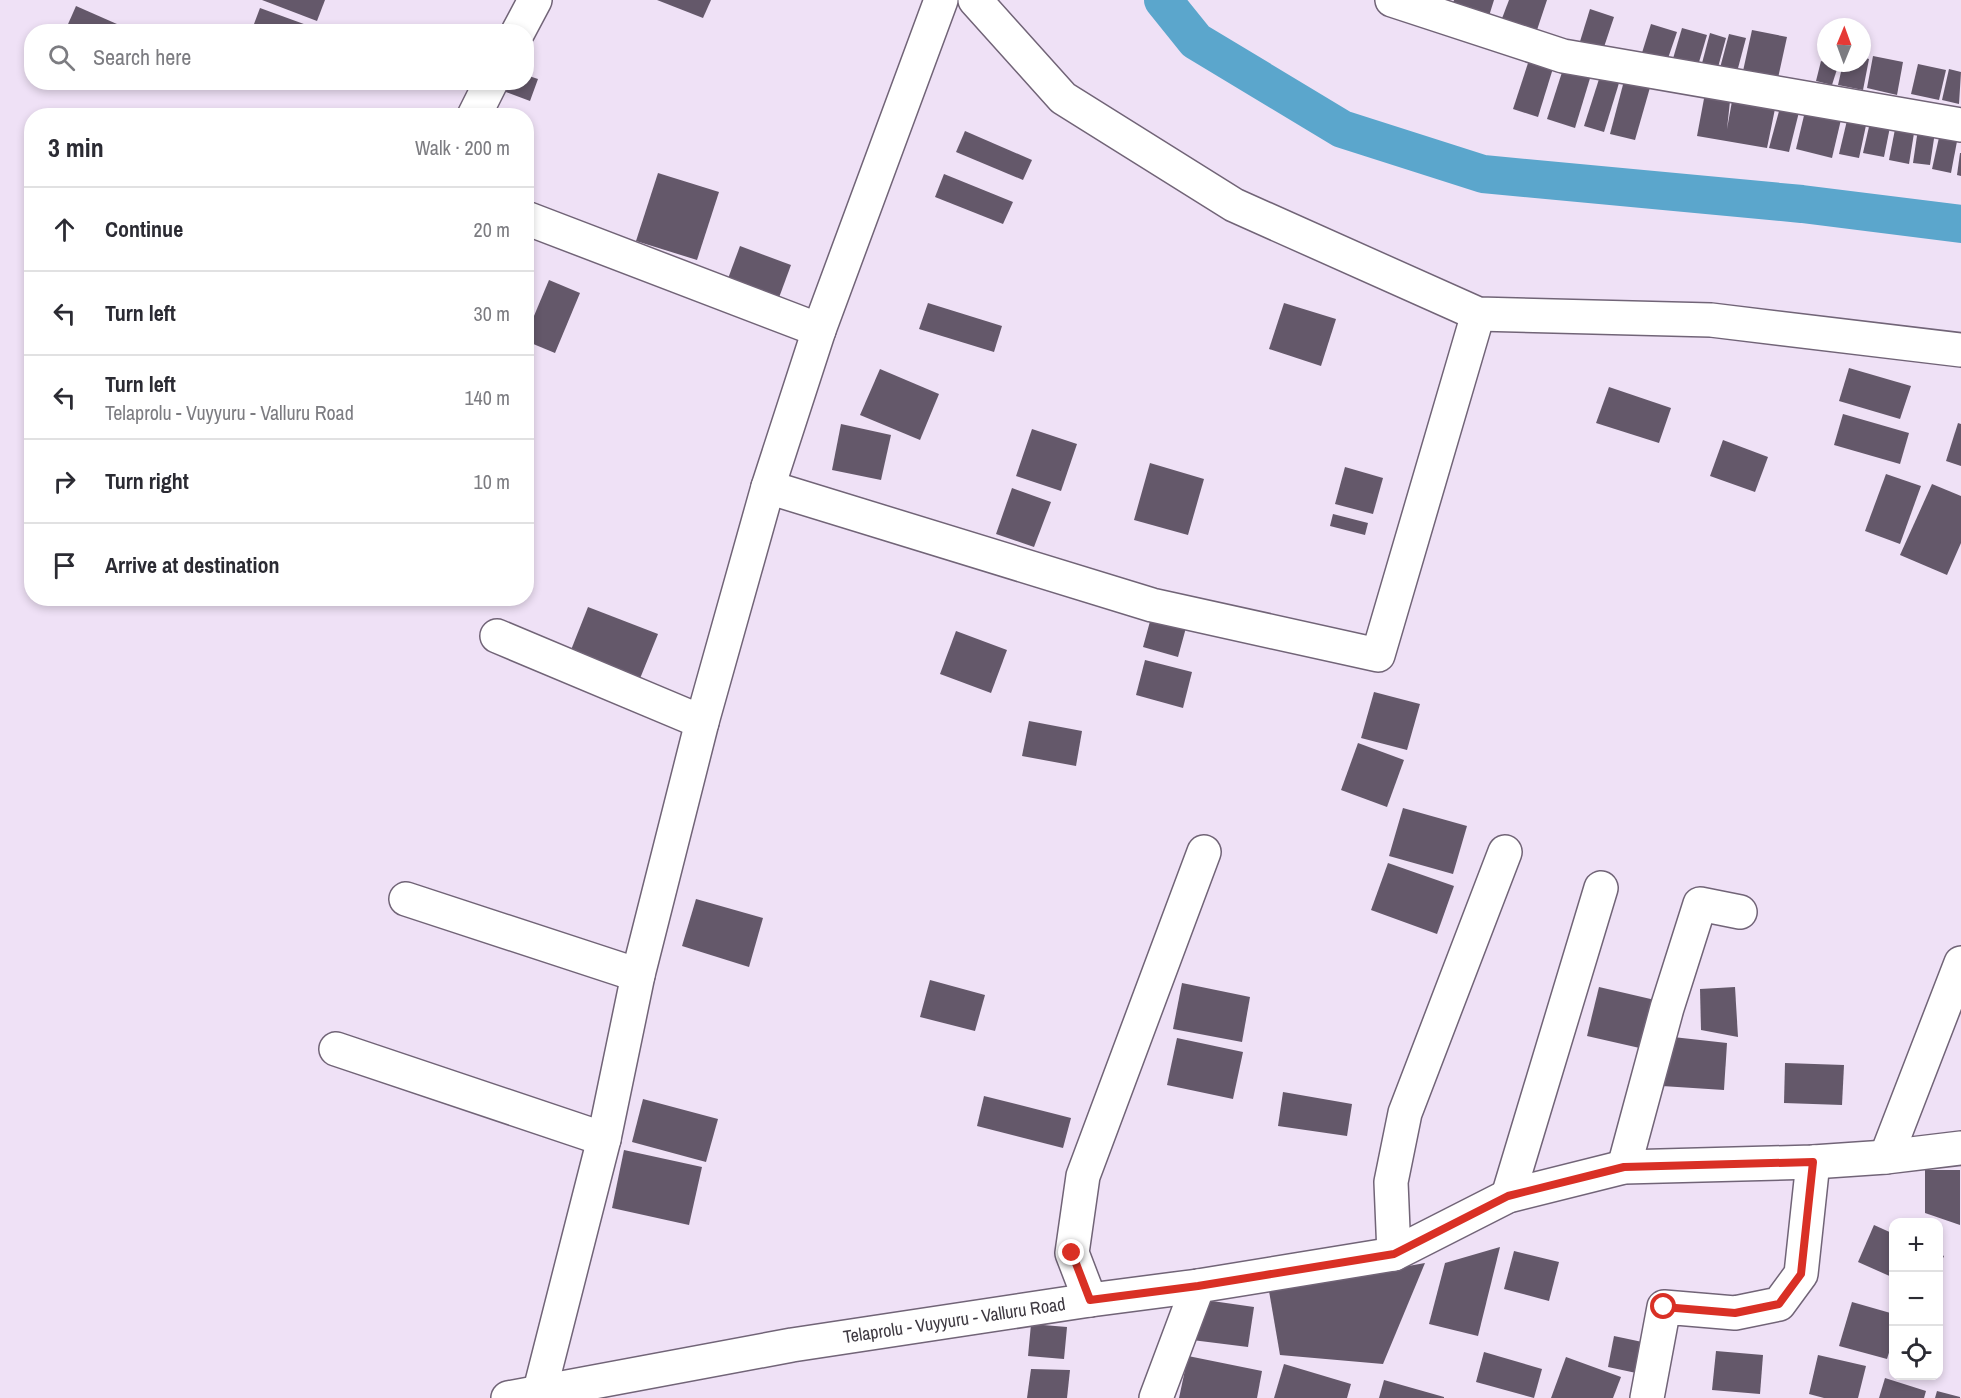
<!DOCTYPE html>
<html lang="en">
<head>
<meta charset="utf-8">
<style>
  :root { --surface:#fff; --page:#f7f7f7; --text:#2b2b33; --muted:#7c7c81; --line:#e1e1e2 }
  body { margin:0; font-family:"Archivo Narrow",sans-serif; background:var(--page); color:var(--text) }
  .controls { position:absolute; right:18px; bottom:18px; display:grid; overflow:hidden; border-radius:12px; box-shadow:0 3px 9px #0003 }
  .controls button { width:54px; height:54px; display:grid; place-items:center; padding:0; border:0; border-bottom:2px solid var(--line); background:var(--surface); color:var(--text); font:30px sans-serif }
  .compass { position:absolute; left:1817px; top:18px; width:54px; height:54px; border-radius:50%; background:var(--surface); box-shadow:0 3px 9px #0003; rotate:1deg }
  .stop { position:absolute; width:18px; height:18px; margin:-14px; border:4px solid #d93025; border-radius:50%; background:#fff }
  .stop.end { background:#d93025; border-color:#fff; box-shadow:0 2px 6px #0008 }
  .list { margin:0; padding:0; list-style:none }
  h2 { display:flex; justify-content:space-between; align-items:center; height:78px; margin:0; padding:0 24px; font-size:26px }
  h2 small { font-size:20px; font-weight:400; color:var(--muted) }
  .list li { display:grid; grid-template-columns:39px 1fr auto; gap:18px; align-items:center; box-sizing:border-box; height:84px; padding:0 24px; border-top:2px solid var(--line) }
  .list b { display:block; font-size:22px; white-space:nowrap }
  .list p { margin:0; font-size:20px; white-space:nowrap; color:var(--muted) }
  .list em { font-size:20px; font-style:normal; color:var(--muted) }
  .icon { flex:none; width:33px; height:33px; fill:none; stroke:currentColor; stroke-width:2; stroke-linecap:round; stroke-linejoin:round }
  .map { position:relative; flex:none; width:1961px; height:1398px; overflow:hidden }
  .search { position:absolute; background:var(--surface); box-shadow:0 3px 9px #0003; left:24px; top:24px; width:510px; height:66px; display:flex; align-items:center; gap:15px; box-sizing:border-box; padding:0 21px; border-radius:24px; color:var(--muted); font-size:22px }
  .panel { position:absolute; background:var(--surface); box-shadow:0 3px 9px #0003; left:24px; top:108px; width:510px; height:498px; border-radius:24px }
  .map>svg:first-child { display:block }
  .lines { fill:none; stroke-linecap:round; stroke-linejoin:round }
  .canal { stroke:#5ba6cc; stroke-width:38 }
  .building { fill:#64586a }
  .minor-casing { stroke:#716477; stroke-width:36 }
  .primary-casing { stroke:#716477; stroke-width:36 }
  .minor { stroke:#fff; stroke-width:33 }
  .primary { stroke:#fff; stroke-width:33 }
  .route { stroke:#d93025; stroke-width:8 }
  .labels { text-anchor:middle; stroke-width:6; stroke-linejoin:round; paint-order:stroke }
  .street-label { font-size:18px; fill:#3e3941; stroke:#fff }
</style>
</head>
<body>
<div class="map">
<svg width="1961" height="1398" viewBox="0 0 1961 1398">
  <rect width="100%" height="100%" fill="#efe1f6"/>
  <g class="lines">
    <polyline class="canal" points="1163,0 1196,41 1342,129 1483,174 1802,204 1961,224"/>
  </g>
  <g class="building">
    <polygon points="262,0 325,0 317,21"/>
    <polygon points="657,0 711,0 703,18"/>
    <polygon points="1454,0 1494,0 1489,16 1452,5"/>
    <polygon points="1509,0 1547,0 1536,33 1501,21"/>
    <polygon points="76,6 126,28 125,32 65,31"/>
    <polygon points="260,8 323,31 323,32 251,32"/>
    <polygon points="1590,9 1614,17 1601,56 1578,48"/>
    <polygon points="1651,24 1677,32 1666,64 1641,56"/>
    <polygon points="1682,28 1707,35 1697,69 1672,62"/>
    <polygon points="1752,30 1787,37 1778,78 1743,71"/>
    <polygon points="1710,33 1726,38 1717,71 1701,67"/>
    <polygon points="1729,34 1746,38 1737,72 1720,68"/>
    <polygon points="1873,56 1903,62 1897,95 1867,88"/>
    <polygon points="1530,57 1554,65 1538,117 1513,109"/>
    <polygon points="1862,57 1869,59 1863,90 1838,85 1843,63 1862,63"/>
    <polygon points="1821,61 1838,66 1832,85 1816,81"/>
    <polygon points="1918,64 1946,70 1939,100 1911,94"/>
    <polygon points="1564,66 1591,75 1575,128 1547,119"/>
    <polygon points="1949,69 1961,72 1959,104 1942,100"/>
    <polygon points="526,75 538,79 530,101 503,91 506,82 526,82"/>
    <polygon points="1600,76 1619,83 1604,132 1584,126"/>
    <polygon points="1625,77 1651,84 1635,140 1610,134"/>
    <polygon points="1706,88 1731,92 1727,129 1734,90 1777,99 1767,148 1697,136"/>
    <polygon points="1782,100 1801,104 1789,152 1769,148"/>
    <polygon points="1807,103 1843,111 1832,158 1796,149"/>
    <polygon points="1849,112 1868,116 1859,158 1839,154"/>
    <polygon points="1871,118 1891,122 1884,157 1863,153"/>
    <polygon points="1896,124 1915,127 1909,164 1889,160"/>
    <polygon points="1918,129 1935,132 1930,165 1913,163"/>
    <polygon points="965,131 1032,160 1023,180 956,152"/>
    <polygon points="1940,133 1958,136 1951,173 1932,169"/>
    <polygon points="1960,153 1961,153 1961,176 1957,175"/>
    <polygon points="658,173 719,192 697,260 636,241"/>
    <polygon points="944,174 1013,202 1003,224 935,197"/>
    <polygon points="740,246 791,265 777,303 726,284"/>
    <polygon points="549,280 580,293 555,353 526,341 526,335"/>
    <polygon points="928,303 1002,326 994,352 919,329"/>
    <polygon points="1284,303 1336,319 1321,366 1269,349"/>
    <polygon points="1849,368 1911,386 1900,419 1839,401"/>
    <polygon points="880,369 939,394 920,440 860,415"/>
    <polygon points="1609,387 1671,408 1659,443 1596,423"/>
    <polygon points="1843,414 1909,433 1900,464 1834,445"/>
    <polygon points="1958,423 1961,424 1961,466 1946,461"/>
    <polygon points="841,424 891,435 881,480 832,470"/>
    <polygon points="1032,429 1077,444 1061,491 1016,476"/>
    <polygon points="1723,440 1768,457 1755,492 1710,476"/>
    <polygon points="1150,463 1204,479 1188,535 1134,520"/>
    <polygon points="1345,467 1383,478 1373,514 1335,504"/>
    <polygon points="1886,474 1921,486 1900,544 1865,531"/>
    <polygon points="1932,484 1961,496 1961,543 1947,575 1900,555"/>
    <polygon points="1012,488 1051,502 1034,547 996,534"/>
    <polygon points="1333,514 1368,523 1365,535 1330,526"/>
    <polygon points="588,607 658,634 639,681 569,655"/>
    <polygon points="1152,614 1187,624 1178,657 1143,647"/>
    <polygon points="956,631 1007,650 991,693 940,674"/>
    <polygon points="1145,660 1192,672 1183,708 1136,695"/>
    <polygon points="1374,692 1420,704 1407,750 1361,738"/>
    <polygon points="1029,721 1082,731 1076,766 1022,756"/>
    <polygon points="1358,743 1404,760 1387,807 1341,790"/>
    <polygon points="1403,808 1467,826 1453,874 1389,856"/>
    <polygon points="1388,863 1454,886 1437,934 1371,910"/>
    <polygon points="696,899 763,918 749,967 682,946"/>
    <polygon points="930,980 985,995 975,1031 920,1017"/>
    <polygon points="1182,983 1250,997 1242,1042 1173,1029"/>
    <polygon points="1599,987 1655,1000 1644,1049 1587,1036"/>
    <polygon points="1735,987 1738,1037 1701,1030 1700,989"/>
    <polygon points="1673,1037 1727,1043 1724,1090 1662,1086"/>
    <polygon points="1177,1038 1243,1052 1233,1099 1167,1085"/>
    <polygon points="1785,1063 1844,1065 1842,1105 1784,1103"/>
    <polygon points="1283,1092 1352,1104 1347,1136 1278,1126"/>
    <polygon points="984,1096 1071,1118 1063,1148 977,1126"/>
    <polygon points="643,1099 718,1119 706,1162 632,1142"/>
    <polygon points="624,1150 702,1167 689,1225 612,1208"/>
    <polygon points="1925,1170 1960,1170 1960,1225 1925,1213"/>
    <polygon points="1874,1225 1894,1234 1894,1278 1858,1262"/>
    <polygon points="1500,1247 1478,1336 1429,1324 1445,1263"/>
    <polygon points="1514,1251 1559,1262 1549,1301 1504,1289"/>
    <polygon points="1938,1253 1944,1256 1938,1269"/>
    <polygon points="1425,1263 1383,1364 1280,1355 1269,1291"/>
    <polygon points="1198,1299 1254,1307 1248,1347 1192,1340"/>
    <polygon points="1852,1302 1894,1314 1894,1337 1887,1359 1839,1346"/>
    <polygon points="1031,1324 1067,1327 1064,1359 1028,1356"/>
    <polygon points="1614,1336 1647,1343 1641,1374 1608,1367"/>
    <polygon points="1716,1351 1763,1355 1760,1394 1712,1390"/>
    <polygon points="1484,1352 1542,1369 1534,1398 1476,1382"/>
    <polygon points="1818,1355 1866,1366 1858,1398 1824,1398 1809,1394"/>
    <polygon points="1188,1356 1262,1371 1257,1398 1179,1398"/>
    <polygon points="1566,1357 1621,1377 1613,1398 1551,1398"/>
    <polygon points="1284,1364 1351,1384 1347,1398 1274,1398"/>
    <polygon points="1031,1369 1070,1370 1067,1398 1027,1398"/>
    <polygon points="1885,1378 1926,1391 1924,1398 1879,1398"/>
    <polygon points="1384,1380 1444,1397 1444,1398 1379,1398"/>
    <polygon points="1937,1391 1960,1397 1960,1398 1935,1398"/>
  </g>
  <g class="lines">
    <g class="minor-casing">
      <g id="minor">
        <polyline points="975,0 1063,98 1234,205 1478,314 1711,320 1961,350"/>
        <polyline points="1392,0 1563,56 1961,125"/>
        <polyline points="518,32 535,0"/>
        <polyline points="474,116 491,82"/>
        <polyline points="526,218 819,330"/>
        <polyline points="768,487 1152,605 1378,655 1478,314"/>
        <polyline points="497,636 702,722"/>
        <polyline points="406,899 638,975"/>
        <polyline points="336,1049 604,1139"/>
        <polyline points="1886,1157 1961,963"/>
        <polyline points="1624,1167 1667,1008 1700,904 1740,912"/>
        <polyline points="1508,1196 1601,888"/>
        <polyline points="1394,1254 1391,1182 1405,1113 1505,852"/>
        <polyline points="1090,1300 1072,1253 1083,1176 1204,852"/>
        <polyline points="538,1398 604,1139 638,975 702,722 768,487 819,330 941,0"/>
        <polyline points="1156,1398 1198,1286"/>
        <polyline points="1647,1398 1664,1307 1735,1313 1779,1304 1801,1274 1813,1162"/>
      </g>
    </g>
    <g class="primary-casing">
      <g id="primary">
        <path id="s1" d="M508,1398l284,-53 298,-45 108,-14 196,-32 114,-58 116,-29 189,-5 73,-5 75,-9"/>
      </g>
    </g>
    <use href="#minor" class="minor"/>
    <use href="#primary" class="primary"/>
  </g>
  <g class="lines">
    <polyline class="route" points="1072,1253 1090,1300 1198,1286 1394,1254 1508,1196 1624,1167 1813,1162 1801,1274 1779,1304 1735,1313 1664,1307"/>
  </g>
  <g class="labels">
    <g class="street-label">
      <text dy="6" stroke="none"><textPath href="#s1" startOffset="453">Telaprolu - Vuyyuru - Valluru Road</textPath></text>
    </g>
  </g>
</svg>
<div class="controls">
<button>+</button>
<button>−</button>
<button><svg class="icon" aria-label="locate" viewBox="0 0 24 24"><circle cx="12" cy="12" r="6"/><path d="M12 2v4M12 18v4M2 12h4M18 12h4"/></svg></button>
</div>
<svg class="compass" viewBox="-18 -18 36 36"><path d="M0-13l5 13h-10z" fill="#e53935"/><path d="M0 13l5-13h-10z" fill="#7c7c81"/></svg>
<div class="stop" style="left:1664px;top:1307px"></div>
<div class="stop end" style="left:1072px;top:1253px"></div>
<div class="search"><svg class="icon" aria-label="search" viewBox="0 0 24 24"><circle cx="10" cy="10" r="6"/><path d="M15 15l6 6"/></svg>Search here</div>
<section class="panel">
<h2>3 min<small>Walk · 200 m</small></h2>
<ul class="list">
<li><svg class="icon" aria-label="ahead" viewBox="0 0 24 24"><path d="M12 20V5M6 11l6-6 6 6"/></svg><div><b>Continue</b></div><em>20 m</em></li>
<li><svg class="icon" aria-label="left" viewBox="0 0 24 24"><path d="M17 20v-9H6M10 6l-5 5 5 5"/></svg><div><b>Turn left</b></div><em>30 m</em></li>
<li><svg class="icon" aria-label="left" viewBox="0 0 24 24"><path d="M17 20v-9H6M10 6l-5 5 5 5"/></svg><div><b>Turn left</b><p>Telaprolu - Vuyyuru - Valluru Road</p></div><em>140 m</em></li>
<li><svg class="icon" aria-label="right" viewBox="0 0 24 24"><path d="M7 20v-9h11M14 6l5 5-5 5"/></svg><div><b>Turn right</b></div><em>10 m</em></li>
<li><svg class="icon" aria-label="arrive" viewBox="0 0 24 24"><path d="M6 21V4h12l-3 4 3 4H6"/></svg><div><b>Arrive at destination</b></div></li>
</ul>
</section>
</div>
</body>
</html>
